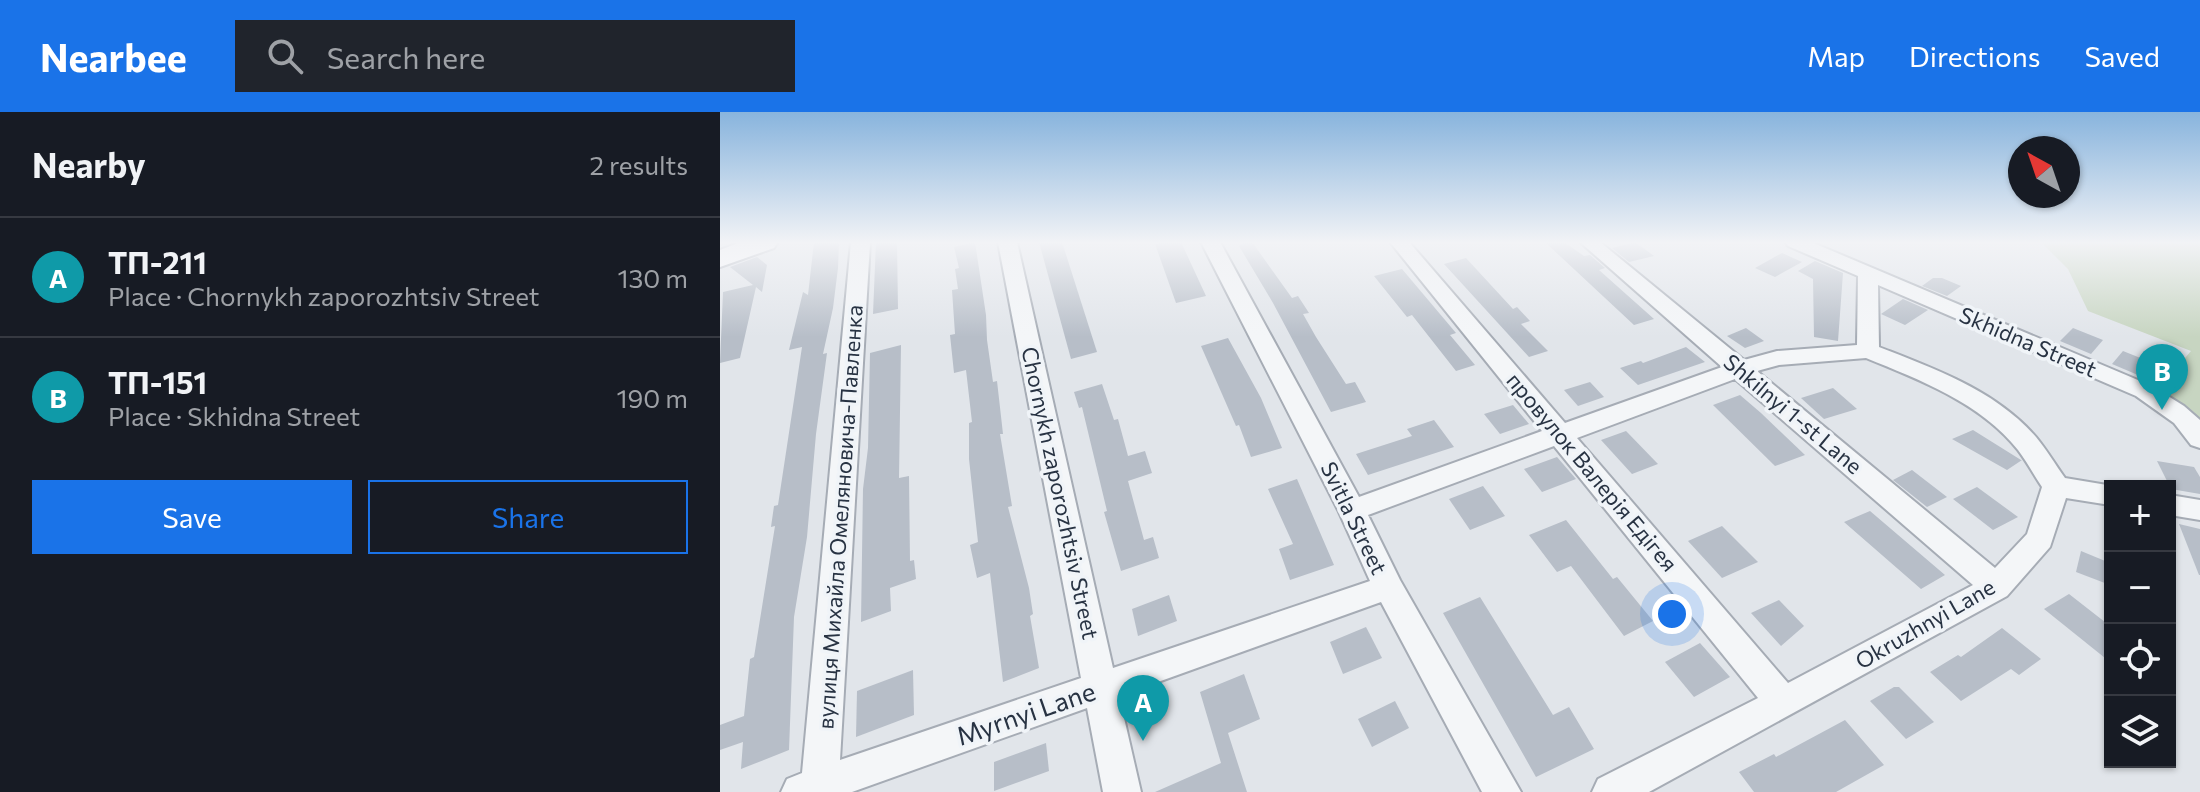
<!DOCTYPE html>
<html lang="en">
<head>
<meta charset="utf-8">
<style>
  :root { --surface:#171b24; --page:#20242c; --text:#f1f3f6; --muted:#9ea1a6; --line:#363941; --accent:#1a73e8 }
  body { margin:0; font-family:Commissioner,sans-serif; background:var(--page); color:var(--text) }
  .controls { position:absolute; right:24px; bottom:24px; display:grid; overflow:hidden; border-radius:0px; box-shadow:0 2px 6px #0004 }
  .controls button { width:72px; height:72px; display:grid; place-items:center; padding:0; border:0; border-bottom:2px solid var(--line); background:var(--surface); color:var(--text); font:40px sans-serif }
  .compass { position:absolute; left:1288px; top:24px; width:72px; height:72px; border-radius:50%; background:var(--surface); box-shadow:0 2px 6px #0004; rotate:320deg }
  .you { position:absolute; left:952px; top:502px; width:28px; height:28px; margin:-20px; border:6px solid #fff; border-radius:50%; background:#1a73e8; box-shadow:0 0 0 12px #1a73e833 }
  .badge { display:grid; place-items:center; width:52px; height:52px; border-radius:50%; background:var(--accent); color:#fff; font-size:26px; font-weight:700 }
  .pin { position:absolute; translate:-50% -66px; filter:drop-shadow(0 2px 4px #0008) }
  .pin::after { content:''; position:absolute; top:42px; width:28px; height:24px; background:inherit; clip-path:polygon(0 0,100% 0,50% 100%) }
  .list { margin:0; padding:0; list-style:none }
  h2 { display:flex; justify-content:space-between; align-items:center; height:104px; margin:0; padding:0 32px; font-size:34px }
  h2 small { font-size:26px; font-weight:400; color:var(--muted) }
  .list li { display:grid; grid-template-columns:52px 1fr auto; gap:24px; align-items:center; box-sizing:border-box; height:120px; padding:0 32px; border-top:2px solid var(--line) }
  .list b { display:block; font-size:30px; white-space:nowrap }
  .list p { margin:0; font-size:26px; white-space:nowrap; color:var(--muted) }
  .list em { font-size:26px; font-style:normal; color:var(--muted) }
  .actions { display:flex; gap:16px; padding:24px 32px }
  .actions a { flex:1; padding:18px 0; border:2px solid var(--accent); border-radius:0px; text-align:center; font-size:28px; color:var(--accent) }
  .actions .main { background:var(--accent); color:#fff }
  .icon { flex:none; width:44px; height:44px; fill:none; stroke:currentColor; stroke-width:2; stroke-linecap:round; stroke-linejoin:round }
  .map { position:relative; flex:none; width:1480px; height:680px; overflow:hidden }
  header { display:flex; align-items:center; gap:48px; box-sizing:border-box; height:112px; padding:0 40px; background:var(--accent); color:#fff }
  header strong { font-size:38px }
  nav { display:flex; gap:44px; margin-inline-start:auto; font-size:28px }
  .search { width:560px; height:72px; background:var(--page); display:flex; align-items:center; gap:20px; box-sizing:border-box; padding:0 28px; border-radius:0px; color:var(--muted); font-size:30px }
  main { display:flex }
  aside { flex:1; background:var(--surface) }
  .map>svg:first-child { display:block }
  .green { fill:#c7d5c1 }
  .building { fill:#b7bec8 }
  .lines { fill:none; stroke-linecap:round; stroke-linejoin:round }
  .street-casing { stroke:#a6acb5; stroke-width:4 }
  .secondary-casing { stroke:#a6acb5; stroke-width:4 }
  .street { fill:#f4f6f8; fill-rule:evenodd }
  .secondary { fill:#fff; fill-rule:evenodd }
  .labels { text-anchor:middle; stroke-width:7; stroke-linejoin:round; paint-order:stroke }
  .street-label { font-size:22px; fill:#283343; stroke:#f0f4f8 }
  .near-street-label { font-size:26px; fill:#283343; stroke:#f0f4f8 }
</style>
</head>
<body>
<header>
<strong>Nearbee</strong>
<div class="search"><svg class="icon" aria-label="search" viewBox="0 0 24 24"><circle cx="10" cy="10" r="6"/><path d="M15 15l6 6"/></svg>Search here</div>
<nav><a>Map</a><a>Directions</a><a>Saved</a></nav>
</header>
<main>
<aside>
<h2>Nearby<small>2 results</small></h2>
<ul class="list">
<li><span class="badge" style="background:#0f9aa8">A</span><div><b>ТП-211</b><p>Place · Chornykh zaporozhtsiv Street</p></div><em>130 m</em></li>
<li><span class="badge" style="background:#0f9aa8">B</span><div><b>ТП-151</b><p>Place · Skhidna Street</p></div><em>190 m</em></li>
</ul>
<div class="actions"><a class="main">Save</a><a>Share</a></div>
</aside>
<div class="map">
<svg width="1480" height="680" viewBox="0 0 1480 680">
  <rect width="100%" height="100%" fill="#e1e5ea"/>
  <polygon class="green" points="1321,130 1480,130 1480,310 1438,278 1471,239 1368,199 1348,157"/>
  <g class="building">
    <polygon points="94,130 119,130 118,156 113,196 103,242 107,241 96,322 87,425 74,505 69,638 21,657 23,630 0,638 0,613 24,604 30,547 34,545 55,414 51,415 54,394 58,393 82,235 69,238 83,180 88,183"/>
    <polygon points="156,130 177,130 178,197 153,202"/>
    <polygon points="255,130 266,203 267,228 273,270 277,269 283,322 280,322 292,394 288,395 309,476 313,502 310,504 319,556 283,570 270,461 257,466 250,433 258,430 249,347 249,311 252,310 246,258 234,261 230,223 235,222 232,178 238,177 235,157 239,156 234,135"/>
    <polygon points="319,130 342,130 377,240 351,247"/>
    <polygon points="447,130 461,130 486,184 456,191 435,132"/>
    <polygon points="525,130 532,130 572,186 578,184 589,201 583,202 596,225 626,272 635,270 646,290 611,300 553,191 519,134"/>
    <polygon points="844,130 864,144 870,143 885,156 879,158 934,207 914,213 826,131"/>
    <polygon points="915,130 934,144 909,150 892,136"/>
    <polygon points="1062,141 1082,150 1055,165 1035,156"/>
    <polygon points="37,145 47,153 42,180 36,175 20,246 0,251 3,180 33,173 10,155"/>
    <polygon points="746,146 793,197 797,195 810,209 801,212 828,239 809,245 724,152"/>
    <polygon points="1095,149 1123,161 1118,229 1094,225 1093,167 1078,159"/>
    <polygon points="682,157 736,221 730,223 755,253 736,259 692,203 687,205 654,164"/>
    <polygon points="1213,166 1222,166 1241,174 1227,184 1202,174"/>
    <polygon points="1183,187 1208,198 1185,213 1161,202"/>
    <polygon points="1026,216 1044,229 1025,236 1007,224"/>
    <polygon points="1353,216 1383,228 1371,242 1340,229"/>
    <polygon points="508,226 541,286 562,336 531,345 519,313 516,314 481,234"/>
    <polygon points="181,233 179,366 189,364 190,449 194,448 196,467 170,476 171,499 141,510 143,377 148,336 150,241"/>
    <polygon points="966,235 985,250 918,273 900,256 921,249 923,251"/>
    <polygon points="1403,239 1443,255 1432,269 1392,252"/>
    <polygon points="870,270 884,285 858,294 844,278"/>
    <polygon points="382,272 394,308 398,307 408,344 425,339 432,361 408,369 424,428 433,425 439,446 401,459 384,400 387,399 362,295 359,296 354,280"/>
    <polygon points="1113,276 1137,297 1104,307 1081,286"/>
    <polygon points="1020,283 1041,301 1085,343 1055,354 993,293"/>
    <polygon points="793,293 809,312 780,322 764,302"/>
    <polygon points="714,308 734,335 648,363 636,342 692,324 687,317"/>
    <polygon points="1253,318 1301,348 1302,348 1287,358 1232,327"/>
    <polygon points="906,319 938,352 912,362 881,328"/>
    <polygon points="837,345 856,367 822,380 804,357"/>
    <polygon points="1437,349 1474,355 1480,365 1480,382 1451,377"/>
    <polygon points="1192,358 1227,385 1207,395 1173,368"/>
    <polygon points="577,367 614,453 570,468 559,437 573,432 548,377"/>
    <polygon points="763,374 785,404 750,418 729,387"/>
    <polygon points="1257,375 1298,405 1273,418 1233,387"/>
    <polygon points="1150,399 1191,434 1225,463 1201,477 1124,410"/>
    <polygon points="846,408 893,467 897,465 933,509 904,524 851,454 837,460 809,423"/>
    <polygon points="1459,412 1480,417 1480,463 1479,463"/>
    <polygon points="1002,414 1038,450 1002,466 968,429"/>
    <polygon points="1361,439 1390,451 1390,473 1356,460"/>
    <polygon points="1349,482 1390,514 1390,550 1324,497"/>
    <polygon points="449,483 457,509 418,524 412,497"/>
    <polygon points="760,485 833,603 849,595 874,637 816,665 723,501"/>
    <polygon points="1059,488 1084,514 1061,534 1031,501"/>
    <polygon points="646,515 662,546 623,562 610,530"/>
    <polygon points="1282,516 1321,547 1299,563 1291,557 1241,589 1210,560 1238,543 1241,545"/>
    <polygon points="980,531 1010,565 974,585 945,550"/>
    <polygon points="193,558 194,603 136,625 137,579"/>
    <polygon points="524,562 540,607 508,621 527,680 435,680 501,651 480,580"/>
    <polygon points="1174,575 1179,575 1214,610 1186,627 1150,589"/>
    <polygon points="675,589 689,616 652,635 638,607"/>
    <polygon points="1125,608 1164,653 1116,680 1034,680 1019,660 1054,642 1056,645"/>
    <polygon points="326,631 329,659 274,679 274,650"/>
  </g>
  <g class="lines">
    <g class="street-casing">
      <g id="street">
        <path d="M131,130h19l-30,518 241,-82 -83,-436h19l96,426 257,-87 -32,-71 -137,-268h19l139,255 183,-66 -152,-189h19l156,181 157,-56 -142,-125h20l144,118 33,-9 80,-6 1,-69 -70,-30 -3,-4h26l341,144 32,20 16,14v28l-9,-3 -17,-22 -38,-27 -258,-111 1,62c56,22 116,43 157,90 10,12 19,27 29,41l48,8h-3v19l-44,-7 -16,49 -43,49 -358,196h-57l6,-13 160,-81 -204,-252 -186,69 32,65 121,212h-39l-101,-190 -262,94 22,96h-38l-16,-84 -235,84h-71l6,-13 15,-6zM1146,246c54,22 115,45 152,92 9,12 16,25 24,37l-15,47 -32,34 -238,-197 22,-6zM1015,267l238,206 -185,98 -211,-245z"/>
        <polygon points="1450,383 1480,388 1480,408 1450,403"/>
      </g>
    </g>
    <g class="secondary-casing">
      <polygon id="secondary" points="21,130 58,130 54,136 0,155 0,138"/>
    </g>
    <use href="#street" class="street"/>
    <use href="#secondary" class="secondary"/>
  </g>
  <linearGradient id="sky" x2="0" y2="1"><stop stop-color="#88b4dd"/><stop offset="0.58" stop-color="#f2f3f6"/><stop offset="1" stop-color="#f2f3f6" stop-opacity="0"/></linearGradient>
  <rect width="1480" height="225" fill="url(#sky)"/>
  <g class="labels">
    <g class="street-label">
      <text transform="translate(1308 230) rotate(23)" y="8">Skhidna Street</text>
      <text transform="translate(1073 302) rotate(40)" y="8">Shkilnyi 1-st Lane</text>
      <text transform="translate(872 360) rotate(50)" y="8">провулок Валерія Едігея</text>
      <text transform="translate(340 381) rotate(78)" y="8">Chornykh zaporozhtsiv Street</text>
      <text transform="translate(120 405) rotate(-86)" y="8">вулиця Михайла Омеляновича-Павленка</text>
      <text transform="translate(634 406) rotate(64)" y="8">Svitla Street</text>
      <text transform="translate(1205 512) rotate(-30)" y="8">Okruzhnyi Lane</text>
    </g>
    <g class="near-street-label">
      <text transform="translate(306 602) rotate(-19)" y="9">Myrnyi Lane</text>
    </g>
  </g>
</svg>
<div class="controls">
<button>+</button>
<button>−</button>
<button><svg class="icon" aria-label="locate" viewBox="0 0 24 24"><circle cx="12" cy="12" r="6"/><path d="M12 2v4M12 18v4M2 12h4M18 12h4"/></svg></button>
<button><svg class="icon" aria-label="layers" viewBox="0 0 24 24"><path d="M12 4l9 5-9 5-9-5zM3 14l9 5 9-5"/></svg></button>
</div>
<svg class="compass" viewBox="-18 -18 36 36"><path d="M0-13l5 13h-10z" fill="#e53935"/><path d="M0 13l5-13h-10z" fill="#9ea1a6"/></svg>
<div class="you"></div>
<div class="pin badge" style="left:423px;top:629px;background:#0f9aa8">A</div>
<div class="pin badge" style="left:1442px;top:298px;background:#0f9aa8">B</div>
</div>
</main>
</body>
</html>
